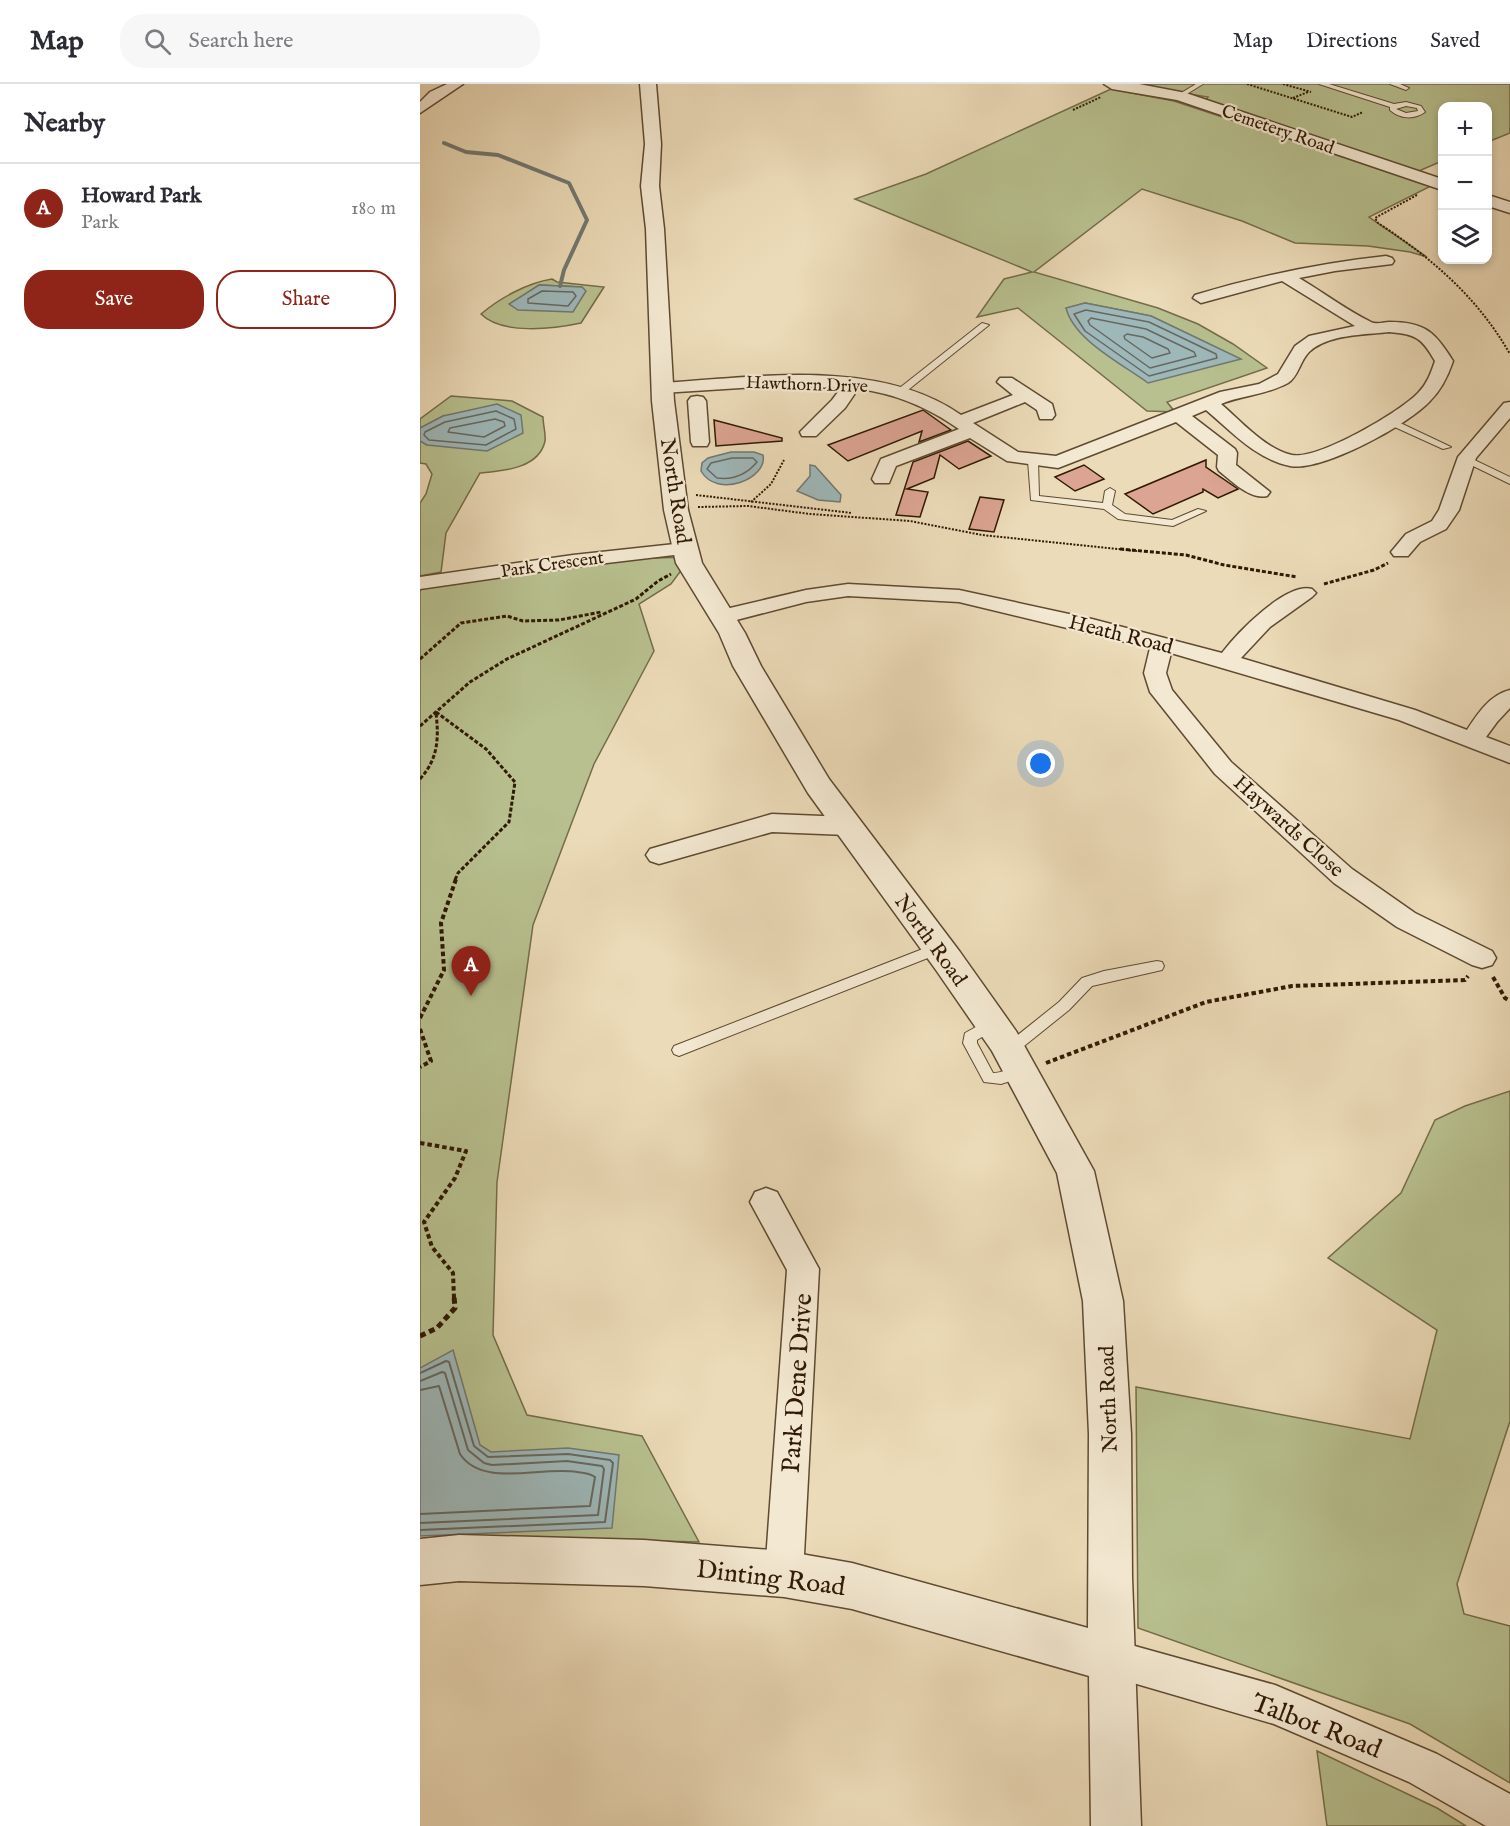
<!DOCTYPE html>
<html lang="en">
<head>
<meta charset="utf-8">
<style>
  :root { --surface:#fff; --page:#f7f7f7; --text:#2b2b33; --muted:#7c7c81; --line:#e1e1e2; --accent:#8f2418 }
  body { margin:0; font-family:"IM FELL English",serif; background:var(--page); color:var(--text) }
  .controls { position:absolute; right:18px; top:18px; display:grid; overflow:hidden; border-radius:12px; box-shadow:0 3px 9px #0003 }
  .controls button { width:54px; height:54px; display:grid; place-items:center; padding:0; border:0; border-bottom:2px solid var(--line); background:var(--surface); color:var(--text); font:30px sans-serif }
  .you { position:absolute; left:621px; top:680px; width:21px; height:21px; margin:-15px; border:4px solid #fff; border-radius:50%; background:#1a73e8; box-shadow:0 0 0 9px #1a73e833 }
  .badge { display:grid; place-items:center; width:39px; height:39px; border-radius:50%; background:var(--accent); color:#fff; font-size:20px; font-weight:700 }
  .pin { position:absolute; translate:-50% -50px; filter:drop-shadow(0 2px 3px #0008) }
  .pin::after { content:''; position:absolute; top:32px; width:21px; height:18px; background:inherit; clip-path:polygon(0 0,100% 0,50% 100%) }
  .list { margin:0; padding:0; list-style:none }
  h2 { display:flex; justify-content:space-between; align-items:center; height:78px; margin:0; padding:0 24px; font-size:26px }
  h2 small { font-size:20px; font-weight:400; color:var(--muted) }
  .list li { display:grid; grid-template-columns:39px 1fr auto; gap:18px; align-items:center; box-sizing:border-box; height:90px; padding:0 24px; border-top:2px solid var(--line) }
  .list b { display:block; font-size:22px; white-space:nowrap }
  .list p { margin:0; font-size:20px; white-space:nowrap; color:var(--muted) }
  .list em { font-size:20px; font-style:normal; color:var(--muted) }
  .actions { display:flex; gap:12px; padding:18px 24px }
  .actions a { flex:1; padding:14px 0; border:2px solid var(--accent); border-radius:24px; text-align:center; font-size:21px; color:var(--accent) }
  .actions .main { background:var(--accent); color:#fff }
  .icon { flex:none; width:33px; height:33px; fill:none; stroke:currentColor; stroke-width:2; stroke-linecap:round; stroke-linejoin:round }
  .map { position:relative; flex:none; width:1090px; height:1742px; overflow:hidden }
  header { display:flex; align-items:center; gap:36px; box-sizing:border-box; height:84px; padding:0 30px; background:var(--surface); border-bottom:2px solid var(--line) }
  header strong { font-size:28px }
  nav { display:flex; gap:33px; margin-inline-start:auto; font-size:21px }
  .search { width:420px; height:54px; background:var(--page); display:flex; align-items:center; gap:15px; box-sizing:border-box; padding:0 21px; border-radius:24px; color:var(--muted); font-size:22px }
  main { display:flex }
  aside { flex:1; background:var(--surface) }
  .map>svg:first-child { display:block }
  .green { fill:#b8c08f; stroke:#746c4a; stroke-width:1.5; fill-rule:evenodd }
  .water { fill:#9eb8ba; stroke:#727871; stroke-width:1.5 }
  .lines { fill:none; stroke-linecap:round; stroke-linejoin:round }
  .shore-far1 { stroke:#67685f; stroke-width:1.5 }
  .shore { stroke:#67685f; stroke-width:2 }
  .stream { stroke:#727871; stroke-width:4 }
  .building { fill:#dca492; stroke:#301904; stroke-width:1.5 }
  .service-casing { stroke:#5f4a31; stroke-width:2 }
  .minor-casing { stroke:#5f4a31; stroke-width:3 }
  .tertiary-casing { stroke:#5f4a31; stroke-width:3 }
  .path-far3 { stroke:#301904; stroke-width:2; stroke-dasharray:2 1.5; stroke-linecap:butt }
  .path-far2 { stroke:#301904; stroke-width:3; stroke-dasharray:4 2; stroke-linecap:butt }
  .path-far1 { stroke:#301904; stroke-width:4; stroke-dasharray:4.5 3; stroke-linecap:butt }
  .path { stroke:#301904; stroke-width:5; stroke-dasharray:6 4; stroke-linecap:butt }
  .service { fill:#f3e8d1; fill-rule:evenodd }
  .minor { fill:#f3e8d1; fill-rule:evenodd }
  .tertiary { fill:#f3e8d1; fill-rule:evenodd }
  .labels { text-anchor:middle; stroke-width:4.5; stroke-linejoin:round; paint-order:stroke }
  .far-street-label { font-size:18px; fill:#301904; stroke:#f3e8d1 }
  .street-label { font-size:21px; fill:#301904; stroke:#f3e8d1 }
  .near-street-label { font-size:26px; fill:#301904; stroke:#f3e8d1 }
</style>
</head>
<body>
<header>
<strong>Map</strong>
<div class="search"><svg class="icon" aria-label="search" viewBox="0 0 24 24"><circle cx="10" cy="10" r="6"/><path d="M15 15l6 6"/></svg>Search here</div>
<nav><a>Map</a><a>Directions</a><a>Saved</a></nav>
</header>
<main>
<aside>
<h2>Nearby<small></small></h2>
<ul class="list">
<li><span class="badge">A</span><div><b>Howard Park</b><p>Park</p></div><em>180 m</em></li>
</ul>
<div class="actions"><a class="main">Save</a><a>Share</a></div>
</aside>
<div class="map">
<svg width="1090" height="1742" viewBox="0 0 1090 1742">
  <rect width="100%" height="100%" fill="#ecdbb8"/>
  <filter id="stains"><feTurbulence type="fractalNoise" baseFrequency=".00333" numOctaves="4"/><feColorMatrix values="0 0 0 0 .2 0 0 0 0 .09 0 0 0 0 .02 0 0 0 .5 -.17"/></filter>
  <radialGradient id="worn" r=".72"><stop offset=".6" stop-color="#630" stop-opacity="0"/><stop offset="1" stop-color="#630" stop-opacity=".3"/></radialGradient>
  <g class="green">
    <polygon points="707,0 1090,0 1090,49 1068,58 1068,22 1022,22 1022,77 999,87 790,19 786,16 788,13"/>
    <path d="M691,5l63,12 257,85 -62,31 58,40 -17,-5 -42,-6 -73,-3 -53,-22 -100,-32 -108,83 124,36 40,16 35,20 34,24 -100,34 8,10 -28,-1 -129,-103 -41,9 27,-38 28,-7 -177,-73 71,-25zM665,219l66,13 89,43 -173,-51z"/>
    <path d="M132,195l5,3 47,5 -23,36c-28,6 -79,12 -100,-9 19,-16 46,-31 71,-35zM119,201l43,2 -72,18z"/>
    <path d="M31,312l61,5 31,16c0,7 3,18 2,24 -6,28 -43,30 -65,32l-34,60 -5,39 -21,4v-73l6,-9 6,-20 -6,-10 -6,-1v-22l7,4 16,-29 -23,12v-9z"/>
    <polygon points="271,473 251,500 219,520 234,567 174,680 113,841 77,1098 73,1251 107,1331 222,1352 279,1458 0,1451 0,505 54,494 199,475"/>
    <polygon points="1090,1007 1090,1337 1037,1500 1044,1530 1090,1542 1090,1699 990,1640 718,1544 716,1303 990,1355 1017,1246 908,1174 981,1109 1015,1036 1045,1022"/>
    <polygon points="897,1667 1017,1724 1046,1742 907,1742"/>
  </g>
  <g class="water">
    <polygon points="119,201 162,203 166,207 153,228 98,226 89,220"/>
    <path d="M665,219l66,13 90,43 -93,24c-26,-19 -74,-43 -82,-75z"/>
    <polygon points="77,320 101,331 103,349 67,367 7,361 0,357 0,344 23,332"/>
    <path d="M311,368h23l9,3c5,24 -46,44 -62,16l1,-8 6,-5z"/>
    <polygon points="390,381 395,382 421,411 420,418 398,416 377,407 390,392"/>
    <polygon points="33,1266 60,1361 71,1368 148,1364 199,1371 192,1444 0,1452 0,1284"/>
  </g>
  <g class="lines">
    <g class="shore-far1">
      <polygon points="122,207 153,208 156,212 148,222 108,219 108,215"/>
      <polygon points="666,226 729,238 796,270 797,274 729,292 665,247 654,230"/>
      <polygon points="671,234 726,245 774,268 776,272 730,284 670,241 668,237"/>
      <polygon points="707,250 723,253 748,265 750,269 732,274 705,255 704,252"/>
      <polygon points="76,327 94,335 96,345 66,361 9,356 4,351 5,348 25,338"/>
      <polygon points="75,335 84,338 85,342 64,353 28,348 30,344"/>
      <path d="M312,374h21l4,4c-10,12 -24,18 -40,16l-10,-9 4,-6z"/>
    </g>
    <g class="shore">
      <polyline points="0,1289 26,1277 29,1278 54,1362 68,1373 148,1370 190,1376 193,1379 185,1438 0,1446"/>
      <polyline points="0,1297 22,1288 25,1289 48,1366 64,1379 72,1381 147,1377 182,1382 184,1385 178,1431 0,1439"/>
      <path d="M0,1306l19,-4 21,68c22,34 80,12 117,18 7,1 13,1 18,5l-5,29 -170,8"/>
    </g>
    <polyline class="stream" points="24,59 46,68 78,71 149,99 167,136 144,186 140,202"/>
  </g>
  <g class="building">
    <polygon points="503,326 531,346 499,358 502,347 428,377 408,361"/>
    <polygon points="294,336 362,354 362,357 296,362"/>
    <polygon points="548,357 571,372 539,385 520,371 514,394 487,405 508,408 500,433 476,431 493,378"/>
    <polygon points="786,376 786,383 818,405 798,414 783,405 783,408 733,430 705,410"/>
    <polygon points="664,381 684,395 655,407 635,393"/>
    <polygon points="560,413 584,416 574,448 549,445"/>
  </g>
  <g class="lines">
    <g class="service-casing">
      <g id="service">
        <polygon points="776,0 783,0 762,13 758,13 758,11"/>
        <path d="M899,0h10l65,20 12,-2 15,4 4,6c-11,8 -25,7 -35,-2v-3zM986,22l11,2 1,3 -12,2 -10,-4z"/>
        <polygon points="970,0 980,0 989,4 986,6"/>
        <polygon points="562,239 569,241 483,310 477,310 477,306"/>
        <polygon points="968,336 974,336 1031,363 1023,365 968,340"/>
        <polygon points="1046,372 1090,393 1090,400 1043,377 1043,373"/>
        <polygon points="613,374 618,377 619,412 683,419 685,407 690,404 695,407 692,421 705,430 752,436 778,425 786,427 753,442 698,435 684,425 611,416 608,377"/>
        <polygon points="518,859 523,860 525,864 523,868 264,970 259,972 254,970 252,966 254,962"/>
        <polygon points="737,877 742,878 744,882 742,886 672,902 649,926 594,970 589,972 584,970 582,966 584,962 639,918 662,894 684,887"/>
        <path d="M572,934l5,2 2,4 -2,4 -20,12v3l16,30c11,0 23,-8 33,-5l2,4 -2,4 -25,8 -17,-2 -21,-39 2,-10z"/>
      </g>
    </g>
    <g class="minor-casing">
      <g id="minor">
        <polygon points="27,0 43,0 0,29 0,18 10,8"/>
        <path d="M966,172l6,2 2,3 -2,3 -57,7 -36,7c24,14 47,32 72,44 6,3 12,0 18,0 36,0 46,10 64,39 -5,15 -12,29 -23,40 -22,24 -108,71 -140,65 -34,-7 -58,-34 -84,-56l-14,6 43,33 2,4 -1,12 34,27 -3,4c-17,4 -35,-15 -48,-25l-2,-4 1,-12 -42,-33 -118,46 -51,-7 -37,-23 -74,28 -7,17h-14l-3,-4 9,-20 78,-30c-30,-21 -64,-36 -101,-40l-13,19 -29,28h-14l-2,-4 32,-32 9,-12 -68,-2 -111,7 -6,-1 -3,-4 3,-4 6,-1c94,-6 218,-25 299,32l52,-20 -16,-13 3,-4h12l40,26 3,11 -3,4h-12l-3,-9 -12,-8 -52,21 45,29 38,4 164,-64 39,-8 19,-10 17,-28 14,-10 46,-10 -73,-45 -81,22 -8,-5 2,-3c63,-19 126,-32 191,-39zM969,248c27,2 33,6 46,29 -4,12 -8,23 -17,32 -18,19 -100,67 -126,62 -27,-6 -51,-34 -71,-51 22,-9 45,-9 67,-21 10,-6 12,-22 21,-31 19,-18 55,-17 80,-20z"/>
        <polygon points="277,312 283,313 286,317 289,358 287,362 273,362 271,358 268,317 271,313"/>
        <polygon points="1090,318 1090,334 1056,374 1039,426 1026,445 1000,458 988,472 974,472 971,468 986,450 1012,437 1019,426 1038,373 1084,319"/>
        <polygon points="264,459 271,461 274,465 271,469 153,483 0,505 0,493 153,471"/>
        <path d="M428,500l111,6 133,29 130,34c15,-20 64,-71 90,-64l4,4 -4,4 -42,30 -29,31 174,52 52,20c11,-17 23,-35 43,-40v18l-13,14 -11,15 24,9v17l-111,-43 -228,-67 -5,20 6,17 59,72 121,107 63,44 77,38 4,7 -4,7 -10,3 -10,-3 -75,-38 -63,-44 -119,-109 -65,-82 -6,-19 6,-25 -191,-46 -111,-6 -42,6 -85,22 -8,-2 -3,-5 3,-5 93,-22z"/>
        <polygon points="352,730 427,733 436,736 439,742 436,748 427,751 352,748 239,780 230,777 226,771 230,765"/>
        <polygon points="346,1104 357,1108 399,1185 383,1490 377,1503 364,1509 351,1503 345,1490 367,1186 330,1118 335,1108"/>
        <polygon points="693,1556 855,1601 1017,1670 1090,1710 1090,1742 1066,1742 989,1698 854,1640 679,1589 674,1575 679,1561"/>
      </g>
    </g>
    <g class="tertiary-casing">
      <g id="tertiary">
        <polygon points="220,0 236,0 241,60 239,102 244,145 254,317 268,426 282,479 325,549 341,582 409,695 540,868 596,947 674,1087 703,1217 711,1350 712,1493 721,1742 671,1742 669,1592 432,1525 364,1513 224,1502 39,1497 0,1501 0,1455 39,1451 224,1456 364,1467 432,1479 668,1544 669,1350 663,1217 637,1089 572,967 516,886 388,709 313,582 299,549 256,479 244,426 232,317 226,145 221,102 225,60"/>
        <polygon points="684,0 719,0 766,9 1022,95 1022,106 757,16 692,5"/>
        <polygon points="1068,111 1090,118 1090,129 1068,122"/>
      </g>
    </g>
    <g class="path-far3">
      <polyline points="827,0 932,33 943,28"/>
      <polyline points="863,0 891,8"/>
      <polyline points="873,14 888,8"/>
      <polyline points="653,26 681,13"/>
      <path d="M997,111l-42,23 3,5c54,35 100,75 132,131"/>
      <polyline points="276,411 432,429"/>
      <polyline points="331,418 351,400 364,376"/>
      <polyline points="278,423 328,422 390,430 490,437 562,451 717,467"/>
    </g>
    <g class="path-far2">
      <polyline points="700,465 766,471 804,481 877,493"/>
      <polyline points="904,500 954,486 968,479"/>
      <polyline points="0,575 41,539 87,532 103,537 139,536 181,528"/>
      <polyline points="16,628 66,665 95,698 89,738 38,789 35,796"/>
      <polyline points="0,642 50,598 87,575 216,515 238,497 251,490"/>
      <path d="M0,695c18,-20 19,-40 16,-66"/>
    </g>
    <g class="path-far1">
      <polyline points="1073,893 1085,914 1090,917"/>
      <polyline points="0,934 24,886 21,839 36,795"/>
      <polyline points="0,945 11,977 0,983"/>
      <polyline points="626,979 786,918 872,902 1045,896 1048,892"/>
      <polyline points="0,1059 46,1067 35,1094 4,1138 12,1163 33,1189 34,1214"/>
    </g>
    <polyline class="path" points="0,1252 17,1244 35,1224 34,1212"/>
    <use href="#service" class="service"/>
    <use href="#minor" class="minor"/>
    <use href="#tertiary" class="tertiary"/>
  </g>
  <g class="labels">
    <g class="far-street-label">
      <text transform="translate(858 45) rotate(19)" y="6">Cemetery Road</text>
      <text transform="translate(387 300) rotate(2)" y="6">Hawthorn Drive</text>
      <text transform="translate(132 480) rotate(-8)" y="6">Park Crescent</text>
    </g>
    <g class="street-label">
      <text transform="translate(256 407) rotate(81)" y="7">North Road</text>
      <text transform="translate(701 550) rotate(14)" y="7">Heath Road</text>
      <text transform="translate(869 742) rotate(42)" y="7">Haywards Close</text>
      <text transform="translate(511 856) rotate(54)" y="7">North Road</text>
      <text transform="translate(688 1315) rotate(-92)" y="7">North Road</text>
    </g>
    <g class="near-street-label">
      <text transform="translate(376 1299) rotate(-86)" y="9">Park Dene Drive</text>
      <text transform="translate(351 1493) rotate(7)" y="9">Dinting Road</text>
      <text transform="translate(897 1641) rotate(21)" y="9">Talbot Road</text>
    </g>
  </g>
  <rect width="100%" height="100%" filter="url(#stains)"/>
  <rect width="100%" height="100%" fill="url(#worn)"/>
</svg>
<div class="controls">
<button>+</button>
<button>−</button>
<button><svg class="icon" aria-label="layers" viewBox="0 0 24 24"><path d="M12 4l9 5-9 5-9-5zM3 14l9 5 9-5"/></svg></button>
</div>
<div class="you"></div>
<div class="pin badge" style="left:51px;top:912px">A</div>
</div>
</main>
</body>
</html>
